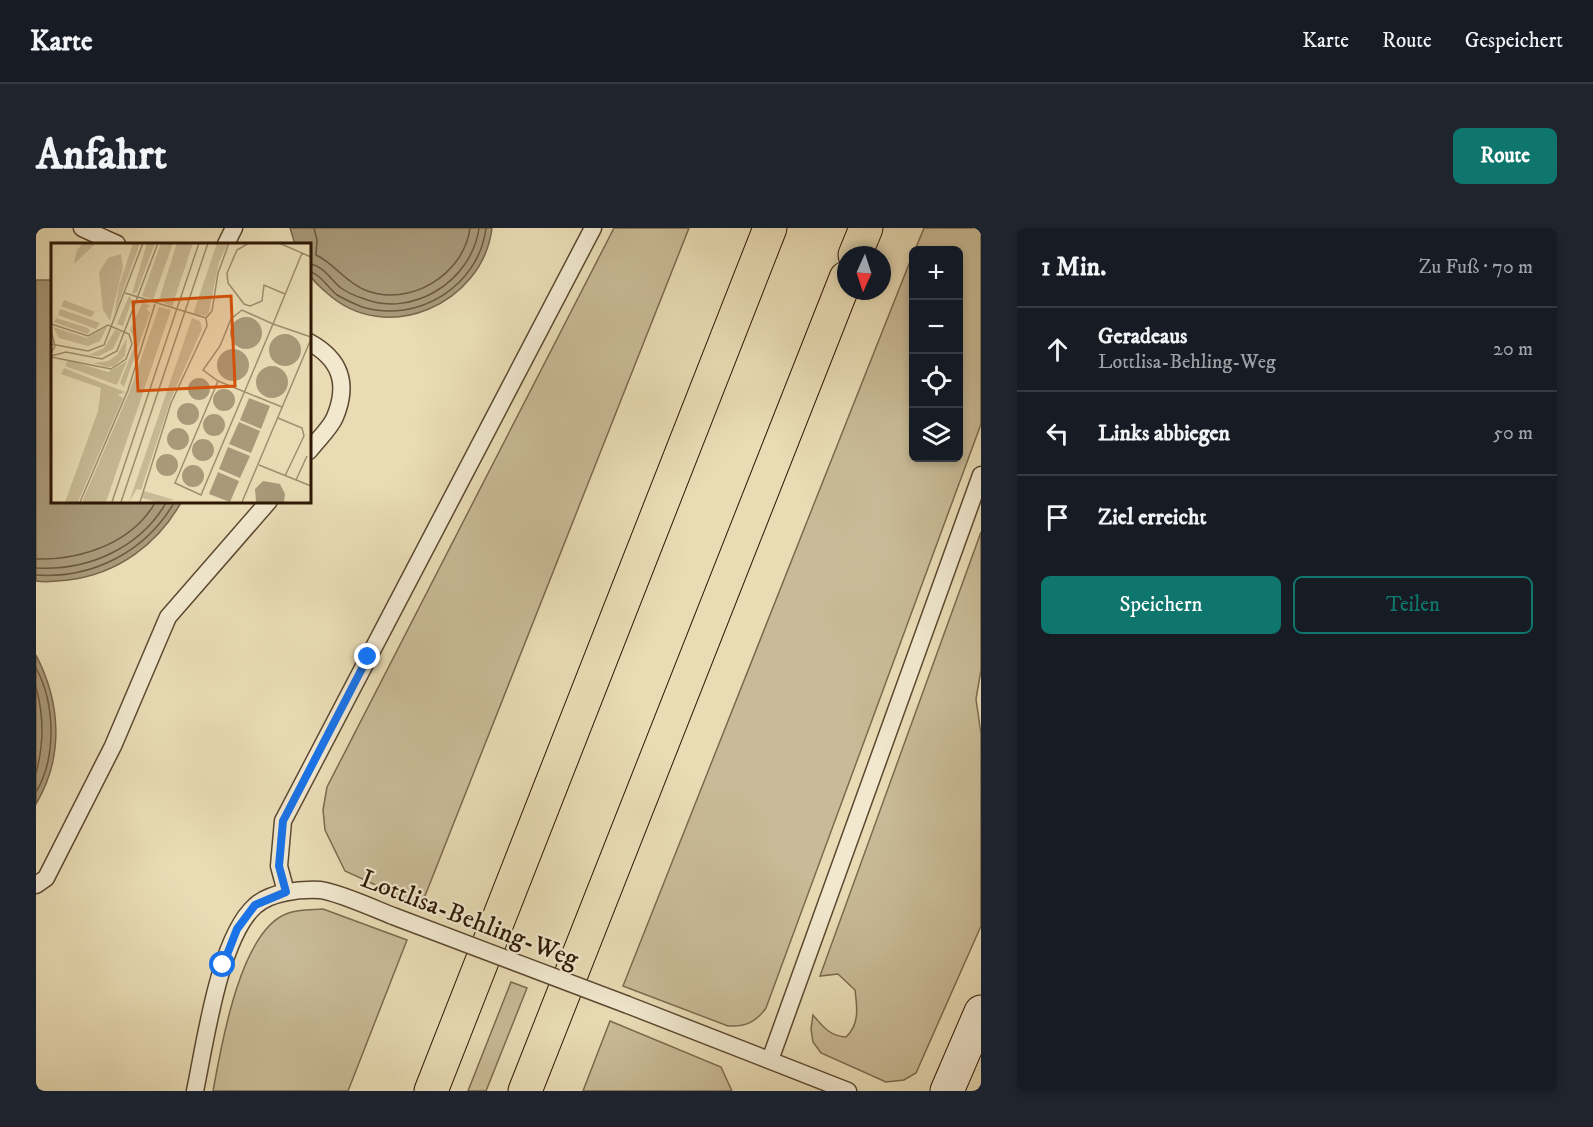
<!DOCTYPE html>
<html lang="de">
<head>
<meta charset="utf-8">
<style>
  :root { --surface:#171b24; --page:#20242c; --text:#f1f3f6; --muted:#9ea1a6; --line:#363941; --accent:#0f766e }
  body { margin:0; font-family:"IM FELL DW Pica",serif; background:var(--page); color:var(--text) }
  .controls { position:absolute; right:18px; top:18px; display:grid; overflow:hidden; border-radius:9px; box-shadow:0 3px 9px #0003 }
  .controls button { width:54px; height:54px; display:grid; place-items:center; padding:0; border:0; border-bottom:2px solid var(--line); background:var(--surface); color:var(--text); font:30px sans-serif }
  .compass { position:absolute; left:801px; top:18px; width:54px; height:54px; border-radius:50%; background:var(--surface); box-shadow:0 3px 9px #0003; rotate:183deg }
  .stop { position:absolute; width:18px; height:18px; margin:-14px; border:4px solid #1a73e8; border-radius:50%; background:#fff }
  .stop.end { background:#1a73e8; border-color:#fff; box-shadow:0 2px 6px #0008 }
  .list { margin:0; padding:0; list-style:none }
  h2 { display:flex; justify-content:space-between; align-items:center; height:78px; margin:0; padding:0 24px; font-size:26px }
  h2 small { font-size:20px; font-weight:400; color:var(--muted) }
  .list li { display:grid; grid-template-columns:39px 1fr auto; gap:18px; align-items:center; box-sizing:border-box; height:84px; padding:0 24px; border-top:2px solid var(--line) }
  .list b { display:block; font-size:22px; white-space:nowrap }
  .list p { margin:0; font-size:20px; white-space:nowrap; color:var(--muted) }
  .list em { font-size:20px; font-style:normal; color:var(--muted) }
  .actions { display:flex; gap:12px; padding:18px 24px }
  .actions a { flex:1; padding:14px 0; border:2px solid var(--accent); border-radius:9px; text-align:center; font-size:21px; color:var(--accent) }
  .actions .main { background:var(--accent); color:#fff }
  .icon { flex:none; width:33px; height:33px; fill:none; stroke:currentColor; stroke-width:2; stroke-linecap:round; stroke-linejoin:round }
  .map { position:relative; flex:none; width:945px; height:863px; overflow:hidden; border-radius:9px }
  header { display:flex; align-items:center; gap:36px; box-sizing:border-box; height:84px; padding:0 30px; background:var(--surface); border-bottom:2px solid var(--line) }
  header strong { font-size:28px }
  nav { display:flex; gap:33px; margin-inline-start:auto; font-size:21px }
  .intro { display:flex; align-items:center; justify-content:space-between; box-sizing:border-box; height:144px; padding:0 36px }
  h1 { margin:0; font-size:42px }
  .button { padding:15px 27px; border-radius:9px; background:var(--accent); color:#fff; font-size:21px; font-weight:700 }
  main { display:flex; gap:36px; padding:0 36px }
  aside { flex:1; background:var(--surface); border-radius:9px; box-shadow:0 3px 9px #0003 }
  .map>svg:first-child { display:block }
  .green { fill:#c9bb97; stroke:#7c6a4e; stroke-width:1.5 }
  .water { fill:#a99979; stroke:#78654b; stroke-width:1.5 }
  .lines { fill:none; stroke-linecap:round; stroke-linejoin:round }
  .shore { stroke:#6c583f; stroke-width:1.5 }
  .lane-casing { stroke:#5d4931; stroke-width:19 }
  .secondary-casing { stroke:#2e1805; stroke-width:35 }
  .highway-casing { stroke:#2e1805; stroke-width:35 }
  .lane { stroke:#f1e8cf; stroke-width:16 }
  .secondary { stroke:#f1e8cf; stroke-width:33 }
  .highway { stroke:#e9dcb5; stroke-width:33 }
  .lane-bridge-casing { stroke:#5d4931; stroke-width:19; stroke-linecap:butt }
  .lane-bridge { stroke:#f1e8cf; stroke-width:16 }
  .route { stroke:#1a73e8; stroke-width:8 }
  .labels { text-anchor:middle; stroke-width:4.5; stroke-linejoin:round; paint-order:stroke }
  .street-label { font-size:26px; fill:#2e1805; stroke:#f1e8cf }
  .inset-road { fill:none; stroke:#9e8e6f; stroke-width:1.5 }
  .view { fill:#d5520b; fill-opacity:0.15; stroke:#d5520b; stroke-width:3 }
  .inset-edge { fill:none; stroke:#2e1805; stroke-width:3 }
</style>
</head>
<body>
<header>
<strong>Karte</strong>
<nav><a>Karte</a><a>Route</a><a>Gespeichert</a></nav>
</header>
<div class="intro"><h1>Anfahrt</h1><a class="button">Route</a></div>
<main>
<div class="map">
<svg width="945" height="863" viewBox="0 0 945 863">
  <rect width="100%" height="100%" fill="#e9dcb5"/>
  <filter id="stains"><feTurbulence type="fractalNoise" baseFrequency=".00333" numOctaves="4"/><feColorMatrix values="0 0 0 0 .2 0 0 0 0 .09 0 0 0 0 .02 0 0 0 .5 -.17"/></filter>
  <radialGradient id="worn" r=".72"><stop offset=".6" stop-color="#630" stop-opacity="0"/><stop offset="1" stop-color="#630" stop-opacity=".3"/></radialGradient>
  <g class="green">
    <polygon points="578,0 653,0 385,678 309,643 289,602 287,582 291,559"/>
    <path d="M888,0h57v196l-215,584c-10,14 -20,19 -38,18l-105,-40 290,-732 1,204h44v-208h-43z"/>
    <path d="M945,304v138l-5,29 5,35v192l-65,147 -12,7 -18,2 -65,-29 -8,-11 -2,-13 2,-14c10,12 17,21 33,22 14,-13 11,-30 9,-47l-17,-16 -18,2z"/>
    <path d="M287,681l84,31 -59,151h-135c8,-44 27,-159 73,-177 11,-5 26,-4 37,-5z"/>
    <polygon points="475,754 491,760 450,863 432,863"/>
    <polygon points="574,793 685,839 696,863 547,863"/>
  </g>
  <g class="water">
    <path d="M254,0h202c-9,76 -106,119 -165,65 -6,-6 -16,-12 -18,-21 -2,-8 0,-19 0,-28h-14z"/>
    <path d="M0,52h16v221h130c-24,43 -64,73 -114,79 -10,1 -21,3 -32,1z"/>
    <path d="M0,427c25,48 28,102 0,149z"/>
  </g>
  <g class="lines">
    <g class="shore">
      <path d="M278,0l3,12 -1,15c18,8 29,27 49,35 44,18 99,-15 105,-62"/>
      <path d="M273,36c14,1 22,16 32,24 6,4 14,8 21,10 50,21 110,-17 117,-70"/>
      <path d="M273,44c11,1 19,16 28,23 7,4 18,9 25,12 56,17 117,-21 124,-79"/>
      <path d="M0,331c46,1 97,-16 120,-58"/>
      <path d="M0,340c52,3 105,-20 131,-67"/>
      <path d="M0,347c57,4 111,-24 139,-74"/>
      <path d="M0,440c19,35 21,89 0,124"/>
      <path d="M0,459c8,30 8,56 0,86"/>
    </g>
    <g class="lane-casing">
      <g id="lane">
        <polyline points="46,0 81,16"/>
        <polyline points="190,16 198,0"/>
        <path d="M273,114c31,17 40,41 26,75 -5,12 -18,23 -26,34"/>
        <polyline points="0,657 10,650 77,518 132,389 233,273"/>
        <polyline points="250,664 243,638 247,593 557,0"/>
        <polyline points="592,777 812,863"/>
        <polyline points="734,832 945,247"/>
        <path d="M159,863c10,-47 24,-153 60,-185 15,-14 45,-17 65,-16 18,2 55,19 73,26"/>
      </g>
    </g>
    <g class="secondary-casing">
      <polyline id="secondary" points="911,863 945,784"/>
    </g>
    <g class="highway-casing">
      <g id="highway">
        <polyline points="819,27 830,0"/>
        <polyline points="395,863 734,0"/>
        <polyline points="489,863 810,50"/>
      </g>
    </g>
    <use href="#lane" class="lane"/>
    <use href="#secondary" class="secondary"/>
    <use href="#highway" class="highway"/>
    <g class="lane-bridge-casing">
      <polyline id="lane-bridge" points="357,688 592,777"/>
    </g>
    <use href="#lane-bridge" class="lane-bridge"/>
  </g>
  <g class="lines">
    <polyline class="route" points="187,737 201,701 219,677 250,664 243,638 247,593 332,429"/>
  </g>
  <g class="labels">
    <g class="street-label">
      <text transform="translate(434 690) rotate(21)" y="9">Lottlisa-Behling-Weg</text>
    </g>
  </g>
  <g transform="translate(15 15)">
    <rect width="260" height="260" fill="#e9dcb5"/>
    <path d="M32,0h13l-22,21 3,-14zM82,0h7l-26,73 5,-30zM96,0h8l-18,49 -5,2zM110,0h12l-20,57 -11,-4zM126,0h16l-21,64 -13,-7zM166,0h11l-9,19 -10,50 -3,4 -13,-2zM70,11l2,13 -13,54 -7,-11 -4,-38 9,-14zM78,53l3,4 -9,26 -6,-2zM13,57l31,12 -4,5 -30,-11zM92,59l8,4 -5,2 4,5 -26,74 -4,-4 16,-41 -6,-12zM108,64l12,3 -65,192h-24l47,-109zM9,66l18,6 22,8 -4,6 -38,-14zM5,75l32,10 2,3 -3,3 -33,-12zM141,75l8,3 2,8 -31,70 -30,91 -4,-1 -8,13zM2,84l34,11 20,-11 -7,14 -12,5 -29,-8zM64,87l6,2 -8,17 -14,7 -10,-1 15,-7zM76,95l-2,18 -11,10 -6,1 -38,-10 24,6 14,-2 9,-6zM17,117l40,12 19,-11 -10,24 -52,-19zM13,125l61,24 -7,3 5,3 -45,104h-13l33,-91 3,-23 -40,-14zM93,248l31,9 -18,2 -15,-4z" fill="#c9bb97"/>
    <path d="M179 90a16 16 0 1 1 32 0a16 16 0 1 1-32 0ZM218 107a16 16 0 1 1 32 0a16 16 0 1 1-32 0ZM166 122a16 16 0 1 1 32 0a16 16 0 1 1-32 0ZM205 139a16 16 0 1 1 32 0a16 16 0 1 1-32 0ZM137 146a11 11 0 1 1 22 0a11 11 0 1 1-22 0ZM162 157a11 11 0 1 1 22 0a11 11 0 1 1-22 0ZM198,155l21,8 -9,23 -21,-9zM126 171a11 11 0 1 1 22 0a11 11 0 1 1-22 0ZM152 182a11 11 0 1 1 22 0a11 11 0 1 1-22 0ZM188,179l21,9 -9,22 -22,-9zM116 196a11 11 0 1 1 22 0a11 11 0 1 1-22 0ZM141 207a11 11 0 1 1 22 0a11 11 0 1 1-22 0ZM177,204l22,9 -10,22 -21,-9zM105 222a11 11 0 1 1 22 0a11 11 0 1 1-22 0ZM131 233a11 11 0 1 1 22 0a11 11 0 1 1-22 0ZM167,229l21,9 -9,21 -21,-8zM212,238l17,3 5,10 -1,8h-28l-1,-13z" fill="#a99979"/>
    <path class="inset-road" d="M198,0l-12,7 -10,23 1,10 16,21 6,2 12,-5 2,-16 21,9M228,0l32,14M74,50l81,25M155,75l6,-7 6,-38 11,-30M0,81l37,12 20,-11 21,9 3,10 -6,15 -15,10 -60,-12M0,87l4,16 -4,7M0,101l37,7 16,-6 39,-102M0,113l15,-4 36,7 15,-8 41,-108M167,138l-43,102 26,12 72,-171 38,13M231,164l-64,-26 -15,-11 17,-24 11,-27 11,-9 31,14 29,-71M227,175l24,10 2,8 -19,40M208,222l52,21M245,237l11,-24M29,259l48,-112 27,-86M61,259l87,-259M70,259l87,-259M89,259l31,-99 36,-77 -1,-8M191,259l69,-163"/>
    <path class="view" d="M180,53l4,90 -97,5 -5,-89z"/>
    <rect width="260" height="260" class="inset-edge"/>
  </g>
  <rect width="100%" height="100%" filter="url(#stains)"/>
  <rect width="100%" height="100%" fill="url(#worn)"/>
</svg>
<div class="controls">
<button>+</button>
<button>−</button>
<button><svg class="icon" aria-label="locate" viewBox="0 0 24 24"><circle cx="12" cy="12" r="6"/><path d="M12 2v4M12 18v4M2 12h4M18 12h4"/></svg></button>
<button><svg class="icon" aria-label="layers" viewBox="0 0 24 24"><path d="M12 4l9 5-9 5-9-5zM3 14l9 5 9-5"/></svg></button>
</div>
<svg class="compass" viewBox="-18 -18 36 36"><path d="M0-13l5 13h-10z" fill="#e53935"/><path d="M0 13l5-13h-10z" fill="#9ea1a6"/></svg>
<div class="stop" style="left:187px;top:737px"></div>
<div class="stop end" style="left:332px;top:429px"></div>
</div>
<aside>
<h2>1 Min.<small>Zu Fuß · 70 m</small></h2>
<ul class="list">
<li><svg class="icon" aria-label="ahead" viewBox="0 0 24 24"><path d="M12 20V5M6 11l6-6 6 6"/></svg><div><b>Geradeaus</b><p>Lottlisa-Behling-Weg</p></div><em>20 m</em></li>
<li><svg class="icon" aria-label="left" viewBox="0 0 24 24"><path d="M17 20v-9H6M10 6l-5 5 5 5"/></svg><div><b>Links abbiegen</b></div><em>50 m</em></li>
<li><svg class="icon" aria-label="arrive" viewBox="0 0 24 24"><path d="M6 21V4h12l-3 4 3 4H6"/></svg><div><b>Ziel erreicht</b></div></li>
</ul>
<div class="actions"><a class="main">Speichern</a><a>Teilen</a></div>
</aside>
</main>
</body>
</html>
